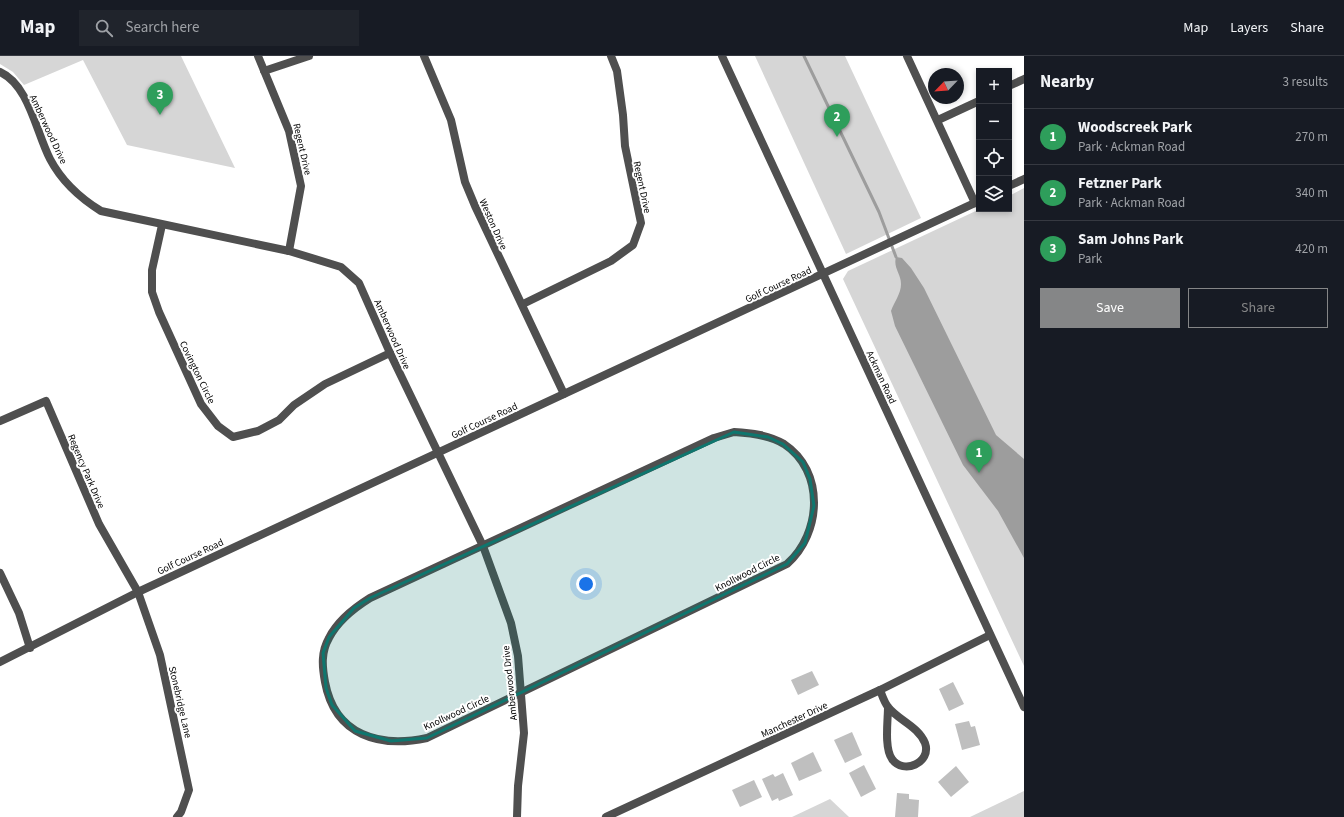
<!DOCTYPE html>
<html lang="en">
<head>
<meta charset="utf-8">
<style>
  :root { --surface:#171b24; --page:#20242c; --text:#f1f3f6; --muted:#9ea1a6; --line:#363941; --accent:#858687 }
  body { margin:0; font-family:"Source Sans 3",sans-serif; background:var(--page); color:var(--text) }
  .controls { position:absolute; right:12px; top:12px; display:grid; overflow:hidden; border-radius:0px; box-shadow:0 2px 6px #0003 }
  .controls button { width:36px; height:36px; display:grid; place-items:center; padding:0; border:0; border-bottom:1px solid var(--line); background:var(--surface); color:var(--text); font:20px sans-serif }
  .compass { position:absolute; left:928px; top:12px; width:36px; height:36px; border-radius:50%; background:var(--surface); box-shadow:0 2px 6px #0003; rotate:245deg }
  .you { position:absolute; left:586px; top:528px; width:14px; height:14px; margin:-10px; border:3px solid #fff; border-radius:50%; background:#1a73e8; box-shadow:0 0 0 6px #1a73e833 }
  .badge { display:grid; place-items:center; width:26px; height:26px; border-radius:50%; background:var(--accent); color:#fff; font-size:13px; font-weight:700 }
  .pin { position:absolute; translate:-50% -33px; filter:drop-shadow(0 1px 2px #0008) }
  .pin::after { content:''; position:absolute; top:21px; width:14px; height:12px; background:inherit; clip-path:polygon(0 0,100% 0,50% 100%) }
  .list { margin:0; padding:0; list-style:none }
  h2 { display:flex; justify-content:space-between; align-items:center; height:52px; margin:0; padding:0 16px; font-size:17px }
  h2 small { font-size:13px; font-weight:400; color:var(--muted) }
  .list li { display:grid; grid-template-columns:26px 1fr auto; gap:12px; align-items:center; box-sizing:border-box; height:56px; padding:0 16px; border-top:1px solid var(--line) }
  .list b { display:block; font-size:15px; white-space:nowrap }
  .list p { margin:0; font-size:13px; white-space:nowrap; color:var(--muted) }
  .list em { font-size:13px; font-style:normal; color:var(--muted) }
  .actions { display:flex; gap:8px; padding:12px 16px }
  .actions a { flex:1; padding:9px 0; border:1px solid var(--accent); border-radius:0px; text-align:center; font-size:14px; color:var(--accent) }
  .actions .main { background:var(--accent); color:#fff }
  .icon { flex:none; width:22px; height:22px; fill:none; stroke:currentColor; stroke-width:2; stroke-linecap:round; stroke-linejoin:round }
  .map { position:relative; flex:none; width:1024px; height:761px; overflow:hidden }
  header { display:flex; align-items:center; gap:24px; box-sizing:border-box; height:56px; padding:0 20px; background:var(--surface); border-bottom:1px solid var(--line) }
  header strong { font-size:19px }
  nav { display:flex; gap:22px; margin-inline-start:auto; font-size:14px }
  .search { width:280px; height:36px; background:var(--page); display:flex; align-items:center; gap:10px; box-sizing:border-box; padding:0 14px; border-radius:0px; color:var(--muted); font-size:15px }
  main { display:flex }
  aside { flex:1; background:var(--surface) }
  .map>svg:first-child { display:block }
  .green { fill:#d6d6d6 }
  .water { fill:#9d9d9d }
  .lines { fill:none; stroke-linecap:round; stroke-linejoin:round }
  .stream { stroke:#9d9d9d; stroke-width:3 }
  .building { fill:#bfbfbf }
  .minor { stroke:#4f4f4f; stroke-width:8 }
  .tertiary { stroke:#4f4f4f; stroke-width:8 }
  .marked { fill:#0f766e; fill-opacity:0.2; stroke:#0f766e; stroke-width:3; stroke-linejoin:round }
  .labels { text-anchor:middle; stroke-width:4; stroke-linejoin:round; paint-order:stroke }
  .street-label { font-size:10px; fill:#000; stroke:#fff }
</style>
</head>
<body>
<header>
<strong>Map</strong>
<div class="search"><svg class="icon" aria-label="search" viewBox="0 0 24 24"><circle cx="10" cy="10" r="6"/><path d="M15 15l6 6"/></svg>Search here</div>
<nav><a>Map</a><a>Layers</a><a>Share</a></nav>
</header>
<main>
<div class="map">
<svg width="1024" height="761" viewBox="0 0 1024 761">
  <rect width="100%" height="100%" fill="#fff"/>
  <g class="green">
    <polygon points="0,0 181,0 235,112 127,89 83,4 24,29 13,16 0,8"/>
    <polygon points="755,0 845,0 921,162 846,198"/>
    <polygon points="1024,132 1024,610 843,223 848,215 980,153 1009,153 1009,140"/>
    <polygon points="1024,735 1024,761 970,761"/>
    <polygon points="830,743 849,761 792,761"/>
  </g>
  <path class="water" d="M896,201l6,1 9,10 13,20 72,147 28,24v99l-26,-47 -35,-46 -68,-139 -4,-15c3,-9 10,-17 10,-27 0,-10 -8,-16 -5,-27z"/>
  <g class="lines">
    <polyline class="stream" points="804,0 879,156 896,201"/>
  </g>
  <g class="building">
    <polygon points="812,615 819,629 798,639 791,624"/>
    <polygon points="953,626 964,648 949,655 939,633"/>
    <polygon points="969,665 971,671 975,670 980,689 962,694 955,668"/>
    <polygon points="852,676 862,699 845,707 834,684"/>
    <polygon points="813,696 822,715 799,725 791,707"/>
    <polygon points="864,709 876,733 861,741 849,717"/>
    <polygon points="956,710 969,726 951,741 938,726"/>
    <polygon points="783,717 793,739 779,745 778,742 772,745 762,723 773,718 775,721"/>
    <polygon points="754,724 762,741 740,751 732,734"/>
    <polygon points="897,737 909,738 909,743 919,744 918,761 895,761"/>
  </g>
  <g class="lines">
    <g class="minor">
      <polyline points="258,0 289,75 301,130 289,195"/>
      <polyline points="424,0 451,64 465,126 475,150 564,338"/>
      <polyline points="907,0 975,147"/>
      <polyline points="264,15 309,0"/>
      <path d="M0,16c29,13 36,60 50,87 11,21 30,39 51,52l188,40 52,16 18,16 31,70 93,193 28,77 7,33 6,77 -6,53 -1,31"/>
      <polyline points="1009,30 1024,23"/>
      <polyline points="938,64 979,45"/>
      <polyline points="162,169 152,214 152,236 159,256 201,348 218,370 233,381 258,375 279,364 294,349 325,328 390,297"/>
      <polyline points="523,248 611,205 633,189 641,167 625,90 623,59 617,15 611,0"/>
      <polyline points="0,365 46,345 99,468 138,536 160,599 189,734 181,756 177,761"/>
      <path d="M734,376c17,1 35,3 50,12 41,27 38,89 3,120l-360,174c-47,10 -92,-2 -102,-56 -3,-16 -4,-30 4,-44 9,-18 25,-30 41,-40l344,-160z"/>
      <polyline points="0,517 19,557 30,592"/>
      <path d="M880,634c2,5 4,12 8,17 10,13 30,19 37,36 7,20 -22,32 -33,16 -8,-11 -4,-39 -4,-52"/>
      <polyline points="606,761 880,634 990,579"/>
    </g>
    <g class="tertiary">
      <polyline points="722,0 1024,651"/>
      <polyline points="1009,130 1024,123"/>
      <polyline points="0,606 138,536 979,145"/>
    </g>
  </g>
  <path class="marked" d="M734,376l34,5 15,7 20,18 7,17 4,27 -9,37 -18,21 -360,174 -36,3 -36,-10 -23,-26 -6,-17 -3,-35 6,-16 25,-29 16,-10z"/>
  <g class="labels">
    <g class="street-label">
      <text transform="translate(49 73) rotate(65)" y="4">Amberwood Drive</text>
      <text transform="translate(303 93) rotate(77)" y="4">Regent Drive</text>
      <text transform="translate(643 131) rotate(78)" y="4">Regent Drive</text>
      <text transform="translate(494 168) rotate(66)" y="4">Weston Drive</text>
      <text transform="translate(778 228) rotate(-25)" y="4">Golf Course Road</text>
      <text transform="translate(393 278) rotate(66)" y="4">Amberwood Drive</text>
      <text transform="translate(198 316) rotate(64)" y="4">Covington Circle</text>
      <text transform="translate(882 321) rotate(65)" y="4">Ackman Road</text>
      <text transform="translate(484 364) rotate(-25)" y="4">Golf Course Road</text>
      <text transform="translate(87 415) rotate(67)" y="4">Regency Park Drive</text>
      <text transform="translate(190 500) rotate(-25)" y="4">Golf Course Road</text>
      <text transform="translate(747 516) rotate(-27)" y="4">Knollwood Circle</text>
      <text transform="translate(509 627) rotate(-96)" y="4">Amberwood Drive</text>
      <text transform="translate(181 646) rotate(77)" y="4">Stonebridge Lane</text>
      <text transform="translate(456 656) rotate(-25)" y="4">Knollwood Circle</text>
      <text transform="translate(794 663) rotate(-25)" y="4">Manchester Drive</text>
    </g>
  </g>
</svg>
<div class="controls">
<button>+</button>
<button>−</button>
<button><svg class="icon" aria-label="locate" viewBox="0 0 24 24"><circle cx="12" cy="12" r="6"/><path d="M12 2v4M12 18v4M2 12h4M18 12h4"/></svg></button>
<button><svg class="icon" aria-label="layers" viewBox="0 0 24 24"><path d="M12 4l9 5-9 5-9-5zM3 14l9 5 9-5"/></svg></button>
</div>
<svg class="compass" viewBox="-18 -18 36 36"><path d="M0-13l5 13h-10z" fill="#e53935"/><path d="M0 13l5-13h-10z" fill="#9ea1a6"/></svg>
<div class="you"></div>
<div class="pin badge" style="left:979px;top:417px;background:#2e9e5b">1</div>
<div class="pin badge" style="left:837px;top:81px;background:#2e9e5b">2</div>
<div class="pin badge" style="left:160px;top:59px;background:#2e9e5b">3</div>
</div>
<aside>
<h2>Nearby<small>3 results</small></h2>
<ul class="list">
<li><span class="badge" style="background:#2e9e5b">1</span><div><b>Woodscreek Park</b><p>Park · Ackman Road</p></div><em>270 m</em></li>
<li><span class="badge" style="background:#2e9e5b">2</span><div><b>Fetzner Park</b><p>Park · Ackman Road</p></div><em>340 m</em></li>
<li><span class="badge" style="background:#2e9e5b">3</span><div><b>Sam Johns Park</b><p>Park</p></div><em>420 m</em></li>
</ul>
<div class="actions"><a class="main">Save</a><a>Share</a></div>
</aside>
</main>
</body>
</html>
